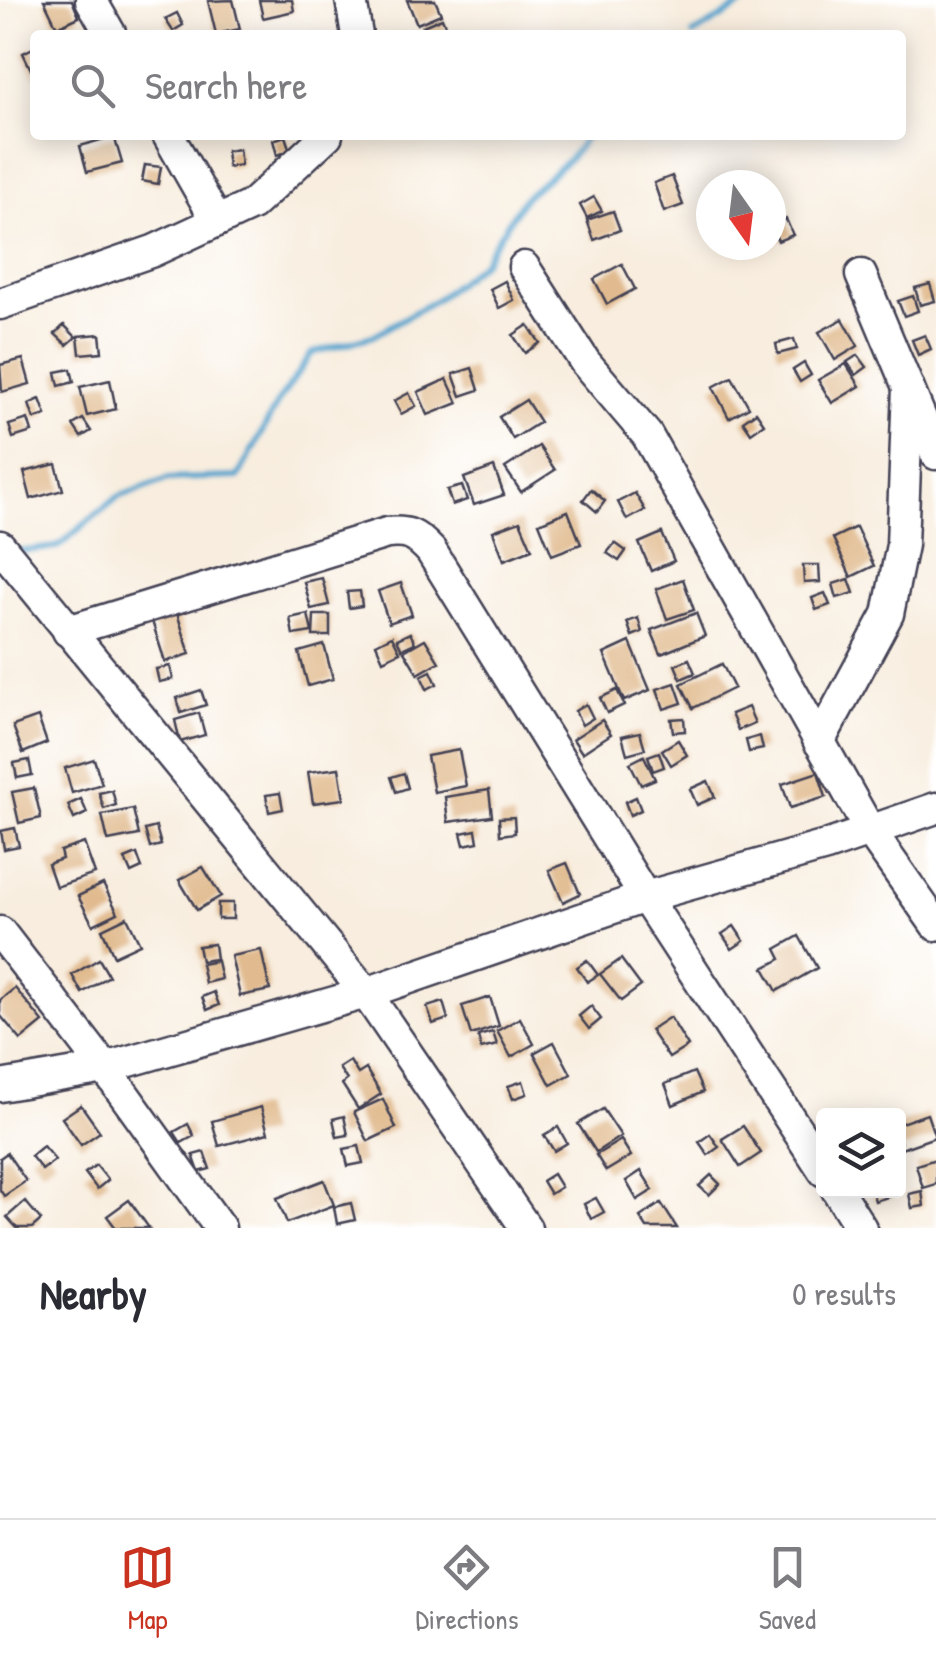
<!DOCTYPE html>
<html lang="en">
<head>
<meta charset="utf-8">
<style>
  :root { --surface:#fff; --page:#f2f2f3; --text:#2b2b33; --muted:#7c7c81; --line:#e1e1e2; --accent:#c8321e }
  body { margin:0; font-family:"Patrick Hand",sans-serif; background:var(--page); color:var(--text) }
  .controls { position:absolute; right:30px; bottom:30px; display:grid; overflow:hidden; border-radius:10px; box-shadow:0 5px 25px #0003 }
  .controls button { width:90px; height:90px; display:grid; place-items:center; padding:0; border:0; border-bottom:2px solid var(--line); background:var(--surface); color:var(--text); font:50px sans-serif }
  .compass { position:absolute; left:696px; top:170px; width:90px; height:90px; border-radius:50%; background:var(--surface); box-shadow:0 5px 25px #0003; rotate:166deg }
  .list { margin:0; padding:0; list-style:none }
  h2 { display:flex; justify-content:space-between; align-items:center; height:130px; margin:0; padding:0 40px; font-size:42px }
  h2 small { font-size:32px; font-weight:400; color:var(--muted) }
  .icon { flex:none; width:55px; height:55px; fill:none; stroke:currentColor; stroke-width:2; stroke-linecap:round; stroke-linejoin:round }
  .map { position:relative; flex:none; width:936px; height:1228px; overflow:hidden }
  .search { position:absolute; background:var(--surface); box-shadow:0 5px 25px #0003; left:30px; right:30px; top:30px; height:110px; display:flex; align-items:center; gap:25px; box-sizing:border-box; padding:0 35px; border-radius:10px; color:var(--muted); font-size:38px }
  .sheet { height:290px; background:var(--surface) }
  nav { display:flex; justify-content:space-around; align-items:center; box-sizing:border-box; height:140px; border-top:2px solid var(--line); background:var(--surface); font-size:28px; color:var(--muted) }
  nav a { display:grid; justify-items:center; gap:5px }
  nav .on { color:var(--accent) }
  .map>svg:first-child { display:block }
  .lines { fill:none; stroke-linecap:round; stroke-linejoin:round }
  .stream { stroke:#54a4ce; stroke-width:6 }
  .building { fill:#e1bb8f }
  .minor-casing { stroke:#424053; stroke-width:35 }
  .minor { stroke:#fff; stroke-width:30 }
</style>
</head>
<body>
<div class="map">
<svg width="936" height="1228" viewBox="0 0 936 1228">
  <rect width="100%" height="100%" fill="#fff"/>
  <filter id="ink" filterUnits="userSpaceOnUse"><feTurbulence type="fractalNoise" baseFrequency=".01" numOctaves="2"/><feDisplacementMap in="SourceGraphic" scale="20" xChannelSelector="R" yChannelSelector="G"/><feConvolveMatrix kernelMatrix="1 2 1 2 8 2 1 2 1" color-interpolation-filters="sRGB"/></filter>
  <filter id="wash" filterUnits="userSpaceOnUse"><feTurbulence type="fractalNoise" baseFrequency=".0048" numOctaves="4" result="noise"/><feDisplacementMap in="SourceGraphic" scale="40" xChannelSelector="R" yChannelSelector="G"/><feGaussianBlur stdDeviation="2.25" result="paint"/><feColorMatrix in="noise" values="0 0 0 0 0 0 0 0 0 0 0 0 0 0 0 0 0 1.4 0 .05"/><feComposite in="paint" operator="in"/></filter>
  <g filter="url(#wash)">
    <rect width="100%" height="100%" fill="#f8edde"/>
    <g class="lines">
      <g class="stream">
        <polyline points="693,35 750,0"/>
        <polyline points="16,552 57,547 118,497 168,479 238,477 278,402 312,353 373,336 437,299 482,263 524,198 570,158 587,135"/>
      </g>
    </g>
    <g id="blocks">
      <g class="building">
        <polygon points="44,0 72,0 79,17 57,27"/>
        <polygon points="233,0 240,29 216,34 208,1"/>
        <polygon points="259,0 292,0 294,11 263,18"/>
        <polygon points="407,0 435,0 441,14 417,24"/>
        <polygon points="177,13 183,25 173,31 165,19"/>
        <polygon points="442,18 448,32 427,35 423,26"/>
        <polygon points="35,47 35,78 23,53"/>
        <polygon points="114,136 122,163 87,172 80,146"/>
        <polygon points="285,136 290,151 277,155 273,140"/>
        <polygon points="239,149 241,165 228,167 226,151"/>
        <polygon points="145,165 161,167 158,184 142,181"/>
        <polygon points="672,176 683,205 664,212 654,183"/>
        <polygon points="594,197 602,211 587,218 580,205"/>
        <polygon points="613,211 620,230 594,240 587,220"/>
        <polygon points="786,219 793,235 778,241 771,225"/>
        <polygon points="622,264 635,289 607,304 594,279"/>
        <polygon points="505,281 514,300 499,308 490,289"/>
        <polygon points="930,284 935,301 920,305 915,288"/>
        <polygon points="913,296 918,311 904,316 898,301"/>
        <polygon points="843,319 858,346 835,360 819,332"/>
        <polygon points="64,325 76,337 67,345 55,334"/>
        <polygon points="528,325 540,343 525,353 513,335"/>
        <polygon points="100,334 102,352 80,354 78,336"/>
        <polygon points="925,335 931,349 918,355 912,340"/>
        <polygon points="794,339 797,349 778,354 776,344"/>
        <polygon points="858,355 867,367 856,375 847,362"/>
        <polygon points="23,359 30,384 2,392 0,365"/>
        <polygon points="804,363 811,375 800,382 793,370"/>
        <polygon points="846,364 860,386 832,403 818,380"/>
        <polygon points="472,368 479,390 461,396 453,374"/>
        <polygon points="71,369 74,382 59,386 56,372"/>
        <polygon points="732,377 749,407 729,418 713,387"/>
        <polygon points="447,379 458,403 428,415 418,392"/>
        <polygon points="110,380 116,409 87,416 80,387"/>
        <polygon points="409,393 416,406 401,414 394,401"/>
        <polygon points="40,399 46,415 34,419 29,404"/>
        <polygon points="526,400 540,422 513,439 499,417"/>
        <polygon points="756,412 764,424 751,433 743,421"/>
        <polygon points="28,419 32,432 13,438 9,425"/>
        <polygon points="83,419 91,431 81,437 73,425"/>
        <polygon points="539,446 555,470 521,492 505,468"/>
        <polygon points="56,464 63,490 31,499 24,472"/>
        <polygon points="494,467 504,495 474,505 464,478"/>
        <polygon points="462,486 467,500 452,505 447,490"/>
        <polygon points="591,489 605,501 597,512 583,500"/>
        <polygon points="635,493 645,510 627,520 618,502"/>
        <polygon points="568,511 581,544 552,555 539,523"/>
        <polygon points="520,521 532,549 504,560 493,531"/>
        <polygon points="856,527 874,566 851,577 833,538"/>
        <polygon points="662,533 674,561 651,571 639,543"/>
        <polygon points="615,543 626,551 619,561 607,553"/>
        <polygon points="803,565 819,565 820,582 804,583"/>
        <polygon points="322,578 329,605 311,609 304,582"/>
        <polygon points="683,579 694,610 667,619 656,589"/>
        <polygon points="849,579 854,593 837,598 833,584"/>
        <polygon points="401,583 412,615 389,623 378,591"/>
        <polygon points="360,591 362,606 349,608 347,592"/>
        <polygon points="825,593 830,605 816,610 812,598"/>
        <polygon points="177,613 190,654 165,662 152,621"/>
        <polygon points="696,613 705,636 661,654 651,630"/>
        <polygon points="308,614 312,632 293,635 290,618"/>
        <polygon points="314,615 330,615 330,636 313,636"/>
        <polygon points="638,618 642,632 632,636 627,622"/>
        <polygon points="410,633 415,643 402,649 397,639"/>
        <polygon points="392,636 400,652 383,660 376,644"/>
        <polygon points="425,639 439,662 418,674 404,651"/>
        <polygon points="630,642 650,690 624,701 604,654"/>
        <polygon points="324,645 333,679 308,686 299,652"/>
        <polygon points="689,659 695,673 681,679 675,665"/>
        <polygon points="722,664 734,688 693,708 681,684"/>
        <polygon points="170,666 173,679 159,682 156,669"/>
        <polygon points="431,671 437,684 427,689 421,676"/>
        <polygon points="675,683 682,703 664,709 657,689"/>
        <polygon points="201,690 206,705 181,713 177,698"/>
        <polygon points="617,690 624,705 607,713 600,698"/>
        <polygon points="586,704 593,718 582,725 575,711"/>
        <polygon points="748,707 755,723 738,730 731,714"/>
        <polygon points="199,713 205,735 180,742 175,720"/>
        <polygon points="38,717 47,743 23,753 13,726"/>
        <polygon points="684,718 685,731 673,732 671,719"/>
        <polygon points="602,720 611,734 582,753 573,739"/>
        <polygon points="640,732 645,749 627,754 622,736"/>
        <polygon points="760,736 763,749 749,752 746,740"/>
        <polygon points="678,740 687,755 671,765 662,750"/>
        <polygon points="459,750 466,786 434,792 427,756"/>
        <polygon points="659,752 664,767 653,771 648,756"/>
        <polygon points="644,756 655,779 641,785 630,763"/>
        <polygon points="94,759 102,784 72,793 65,768"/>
        <polygon points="29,760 32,775 17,778 14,763"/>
        <polygon points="339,768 344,799 313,803 308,772"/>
        <polygon points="818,772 826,797 790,808 782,784"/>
        <polygon points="404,773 408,788 396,792 391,777"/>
        <polygon points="708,781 715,797 697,805 690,789"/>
        <polygon points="34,788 41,818 19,823 12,792"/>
        <polygon points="112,790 116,805 104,809 99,793"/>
        <polygon points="489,790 492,816 448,822 445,797"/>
        <polygon points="280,793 283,809 269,812 266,795"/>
        <polygon points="636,797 641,810 630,815 625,802"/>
        <polygon points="81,799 87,813 74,819 68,805"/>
        <polygon points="133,809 139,835 108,841 102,815"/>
        <polygon points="514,817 515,833 500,835 499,818"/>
        <polygon points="156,827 161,845 150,848 145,830"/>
        <polygon points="15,828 19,846 4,849 1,831"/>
        <polygon points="476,830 478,842 464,845 461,833"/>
        <polygon points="84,843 95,874 56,887 48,864 62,859 60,851"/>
        <polygon points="137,854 142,868 131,873 125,859"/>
        <polygon points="567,863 580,894 563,902 549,870"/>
        <polygon points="203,867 221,896 197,910 179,880"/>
        <polygon points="103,884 118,913 93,925 78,896"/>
        <rect x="218" y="903" width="15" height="16"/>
        <polygon points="127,917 140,944 114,956 102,929"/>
        <polygon points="734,926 744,941 732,949 722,934"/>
        <polygon points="799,936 817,968 777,991 764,968 781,959 776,949"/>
        <polygon points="214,944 216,959 201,961 198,946"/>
        <polygon points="261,950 270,990 240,996 231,956"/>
        <polygon points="99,959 109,976 82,993 72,975"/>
        <polygon points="621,959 641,986 621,1001 600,974"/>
        <polygon points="587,960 598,975 587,982 577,967"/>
        <polygon points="217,961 221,979 205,983 201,964"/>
        <polygon points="15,988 43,1022 21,1040 0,1015 0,1000"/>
        <polygon points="214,992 219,1005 207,1010 202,997"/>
        <polygon points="490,997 499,1026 471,1035 462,1006"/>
        <polygon points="443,1002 448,1019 433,1024 427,1007"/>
        <polygon points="591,1006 601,1019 589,1029 579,1016"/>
        <polygon points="670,1017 688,1046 669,1058 650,1030"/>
        <polygon points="520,1018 534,1044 511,1057 497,1031"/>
        <polygon points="493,1032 497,1045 481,1049 478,1036"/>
        <polygon points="554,1042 571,1074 551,1085 534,1053"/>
        <polygon points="350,1061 358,1074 366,1069 381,1094 358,1109 342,1084 347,1080 339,1068"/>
        <polygon points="694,1072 703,1092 673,1105 665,1084"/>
        <polygon points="523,1081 527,1094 513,1099 508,1086"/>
        <polygon points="383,1099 396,1128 368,1141 354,1112"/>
        <polygon points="81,1105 100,1132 81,1145 62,1118"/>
        <polygon points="261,1107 268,1133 219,1146 212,1121"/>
        <polygon points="603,1109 621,1136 596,1152 578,1124"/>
        <polygon points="927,1114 935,1137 901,1149 898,1124"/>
        <polygon points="344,1116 348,1135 337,1137 333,1119"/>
        <polygon points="188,1124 194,1136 181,1143 174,1132"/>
        <polygon points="743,1126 761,1153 740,1167 722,1139"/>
        <polygon points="558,1127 567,1143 554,1151 544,1135"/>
        <polygon points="710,1134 719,1147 708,1155 699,1142"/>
        <polygon points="621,1140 631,1156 606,1171 596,1155"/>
        <polygon points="43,1146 55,1160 42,1170 31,1156"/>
        <polygon points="359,1146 363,1163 348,1166 344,1149"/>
        <polygon points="204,1152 210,1169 199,1172 193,1155"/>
        <polygon points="7,1153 26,1181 4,1196 0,1190 0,1158"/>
        <polygon points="936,1159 936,1184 923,1188 916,1165"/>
        <polygon points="96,1165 108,1180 97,1189 85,1173"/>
        <polygon points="641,1171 653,1190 637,1200 626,1181"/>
        <polygon points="553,1174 561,1187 550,1194 542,1181"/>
        <polygon points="711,1175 720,1184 709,1195 699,1186"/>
        <polygon points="324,1180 334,1205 287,1223 277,1198"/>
        <polygon points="872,1190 897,1190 898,1194 875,1201"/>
        <polygon points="922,1191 924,1206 912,1208 909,1194"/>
        <polygon points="596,1198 604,1212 591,1219 584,1204"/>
        <polygon points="129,1200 149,1228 116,1228 107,1216"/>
        <polygon points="25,1201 41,1220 32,1228 17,1228 7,1217"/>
        <polygon points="351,1203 355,1220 337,1224 334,1207"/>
        <polygon points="661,1203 677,1228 647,1228 640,1217"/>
      </g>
    </g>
  </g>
  <g filter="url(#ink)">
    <use href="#blocks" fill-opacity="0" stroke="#424053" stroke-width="2.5"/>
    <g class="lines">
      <g class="minor-casing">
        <g id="minor">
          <polyline points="91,0 111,35"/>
          <polyline points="351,0 357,35"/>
          <polyline points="168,135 217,221"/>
          <polyline points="524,267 585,362 647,435 870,831 936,925"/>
          <polyline points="861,275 936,454"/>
          <polyline points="0,304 153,251 252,205 327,135"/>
          <polyline points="0,546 366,993 526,1228"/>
          <path d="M68,631l319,-98c22,-2 29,2 44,18l214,346 179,274"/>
          <polyline points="819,742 888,614 902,545 908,387"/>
          <polyline points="0,932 105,1068 220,1228"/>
          <polyline points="0,1086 105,1068 366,993 645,897 826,846 936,808"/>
          <polyline points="837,1190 861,1228"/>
        </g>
      </g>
      <use href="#minor" class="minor"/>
    </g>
  </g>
</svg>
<div class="controls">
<button><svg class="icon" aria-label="layers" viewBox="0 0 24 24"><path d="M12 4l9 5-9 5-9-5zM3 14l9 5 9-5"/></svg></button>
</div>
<svg class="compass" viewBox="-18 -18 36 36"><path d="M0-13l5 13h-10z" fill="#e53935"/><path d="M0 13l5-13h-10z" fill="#7c7c81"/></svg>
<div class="search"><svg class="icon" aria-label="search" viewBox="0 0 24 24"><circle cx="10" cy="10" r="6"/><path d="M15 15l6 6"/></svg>Search here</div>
</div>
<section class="sheet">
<h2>Nearby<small>0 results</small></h2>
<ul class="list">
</ul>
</section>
<nav>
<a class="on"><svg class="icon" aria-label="map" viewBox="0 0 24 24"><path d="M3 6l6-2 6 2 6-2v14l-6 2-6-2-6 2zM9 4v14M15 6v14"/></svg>Map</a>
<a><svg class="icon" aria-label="directions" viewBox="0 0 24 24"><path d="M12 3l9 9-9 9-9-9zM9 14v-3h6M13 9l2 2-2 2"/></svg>Directions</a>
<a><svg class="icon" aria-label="saved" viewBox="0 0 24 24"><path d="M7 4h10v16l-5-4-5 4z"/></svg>Saved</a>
</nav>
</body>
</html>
